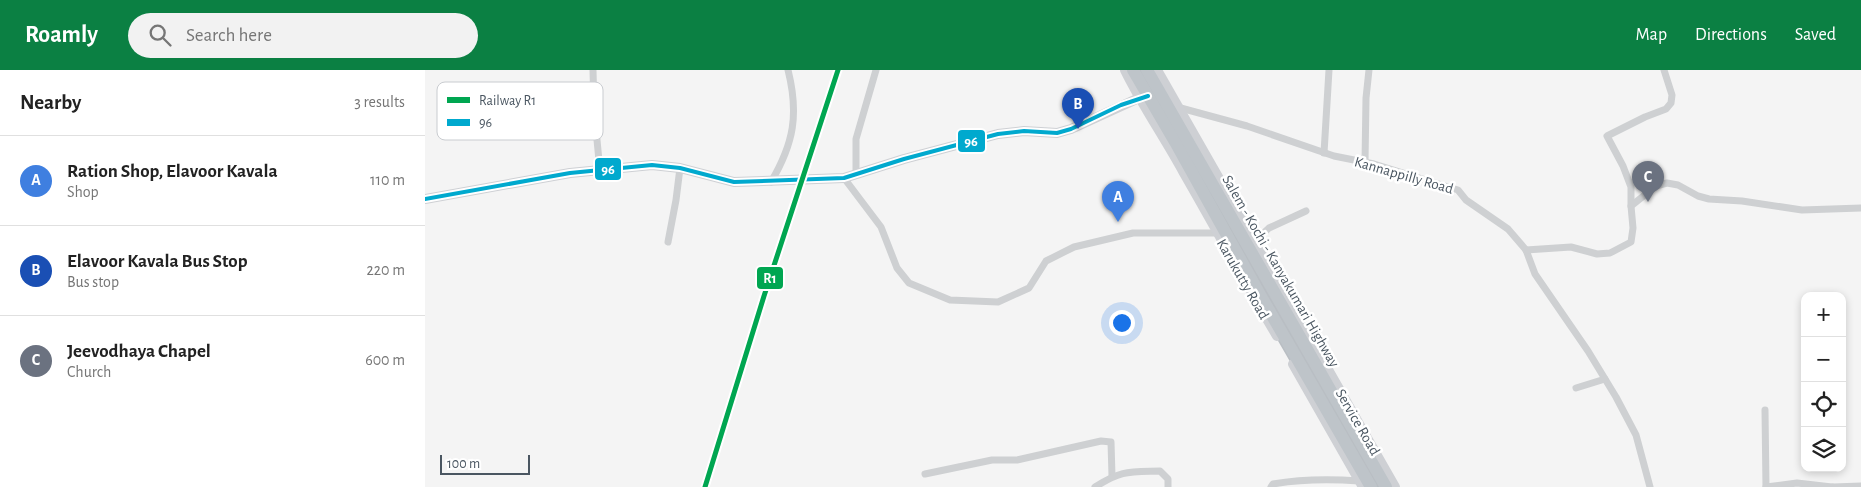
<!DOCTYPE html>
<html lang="en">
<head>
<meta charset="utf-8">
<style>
  :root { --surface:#fff; --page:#f2f2f2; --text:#222; --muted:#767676; --line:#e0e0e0; --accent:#0b8043 }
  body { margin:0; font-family:"Alegreya Sans",sans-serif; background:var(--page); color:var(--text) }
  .controls { position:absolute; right:15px; bottom:15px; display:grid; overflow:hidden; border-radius:10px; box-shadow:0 2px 8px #0003 }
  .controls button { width:45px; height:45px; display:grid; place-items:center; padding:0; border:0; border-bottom:1px solid var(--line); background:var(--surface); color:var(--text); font:25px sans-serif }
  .scale { position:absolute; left:15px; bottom:12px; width:90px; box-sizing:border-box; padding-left:5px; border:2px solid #4a5661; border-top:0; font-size:14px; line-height:18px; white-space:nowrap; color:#4a5661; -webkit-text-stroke:4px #fff; paint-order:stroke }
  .you { position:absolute; left:696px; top:252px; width:18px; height:18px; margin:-12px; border:4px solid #fff; border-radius:50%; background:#1a73e8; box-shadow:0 0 0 8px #1a73e833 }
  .badge { display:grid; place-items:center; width:32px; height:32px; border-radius:50%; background:var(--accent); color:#fff; font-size:16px; font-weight:700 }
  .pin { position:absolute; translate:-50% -41px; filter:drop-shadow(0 1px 2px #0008) }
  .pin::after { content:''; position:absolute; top:26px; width:18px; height:15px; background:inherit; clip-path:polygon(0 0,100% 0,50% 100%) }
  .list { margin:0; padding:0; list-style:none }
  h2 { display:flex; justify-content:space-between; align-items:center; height:65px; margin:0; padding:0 20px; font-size:21px }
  h2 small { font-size:16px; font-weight:400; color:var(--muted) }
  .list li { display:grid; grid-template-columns:32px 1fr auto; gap:15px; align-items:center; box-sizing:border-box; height:90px; padding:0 20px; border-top:1px solid var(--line) }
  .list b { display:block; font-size:19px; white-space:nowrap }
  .list p { margin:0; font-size:16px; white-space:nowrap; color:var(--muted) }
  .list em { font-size:16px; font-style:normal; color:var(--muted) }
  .icon { flex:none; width:28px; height:28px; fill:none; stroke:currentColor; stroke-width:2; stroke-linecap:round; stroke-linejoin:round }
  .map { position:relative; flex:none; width:1436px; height:417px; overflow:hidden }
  header { display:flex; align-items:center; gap:30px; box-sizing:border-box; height:70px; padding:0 25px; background:var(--accent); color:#fff }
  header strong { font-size:24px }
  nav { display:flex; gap:28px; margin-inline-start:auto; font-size:18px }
  .search { width:350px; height:45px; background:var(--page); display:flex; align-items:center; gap:12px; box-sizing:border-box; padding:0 18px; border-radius:28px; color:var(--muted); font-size:19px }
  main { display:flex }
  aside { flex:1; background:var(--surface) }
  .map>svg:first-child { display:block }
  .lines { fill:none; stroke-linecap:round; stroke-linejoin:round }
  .highway-casing { stroke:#b9bec3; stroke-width:15 }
  .street { stroke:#ced0d2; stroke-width:7 }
  .secondary { stroke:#ced0d4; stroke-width:10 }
  .highway { stroke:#bec4c9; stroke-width:12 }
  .bus-1-casing { stroke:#fff; stroke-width:8 }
  .bus-1 { stroke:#00a9ce; stroke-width:4 }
  .rail-1-casing { stroke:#fff; stroke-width:9 }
  .rail-1 { stroke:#00a651; stroke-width:5 }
  .labels { text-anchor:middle; stroke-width:5; stroke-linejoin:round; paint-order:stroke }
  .street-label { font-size:15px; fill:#4a5661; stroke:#fff }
  .key { fill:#fff; stroke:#c9ccd0; stroke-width:1 }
  .key-label { font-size:14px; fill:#4a5661 }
  .line-badge { stroke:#fff; stroke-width:2 }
  .badge-label { font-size:14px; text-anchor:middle; font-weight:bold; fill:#fff }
</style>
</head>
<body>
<header>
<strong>Roamly</strong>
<div class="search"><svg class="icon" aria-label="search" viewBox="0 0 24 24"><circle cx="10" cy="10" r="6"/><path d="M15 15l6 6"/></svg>Search here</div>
<nav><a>Map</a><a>Directions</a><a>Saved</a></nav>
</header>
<main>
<aside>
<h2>Nearby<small>3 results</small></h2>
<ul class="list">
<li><span class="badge" style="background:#3f7fe0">A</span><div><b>Ration Shop, Elavoor Kavala</b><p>Shop</p></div><em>110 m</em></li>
<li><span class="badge" style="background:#1a4fb4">B</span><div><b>Elavoor Kavala Bus Stop</b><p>Bus stop</p></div><em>220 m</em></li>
<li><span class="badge" style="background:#6b7280">C</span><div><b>Jeevodhaya Chapel</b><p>Church</p></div><em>600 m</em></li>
</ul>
</aside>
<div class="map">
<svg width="1436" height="417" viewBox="0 0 1436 417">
  <rect width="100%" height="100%" fill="#f4f4f4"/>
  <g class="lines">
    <g class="highway-casing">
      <g id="highway">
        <polyline points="708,0 753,77 834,223 946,417"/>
        <polyline points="722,0 961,417"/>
      </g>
    </g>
    <g class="street">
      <polyline points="168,0 169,39 175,101"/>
      <polyline points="752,37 822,56 909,86 949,94 1033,120 1041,130 1083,159 1101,180 1110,204 1163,281 1191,327 1211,365 1225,417"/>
      <polyline points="899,83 904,0"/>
      <polyline points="940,92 941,28 944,0"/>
      <polyline points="431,104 431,69 451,0"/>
      <polyline points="419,108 456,157 472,198 484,213 525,230 573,232 604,218 621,191 649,177 708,163 792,163"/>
      <path d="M346,112c23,-39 28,-68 17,-112"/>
      <polyline points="1206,136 1206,117 1198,96 1182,66 1220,47 1241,39 1246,33 1247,25 1239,0"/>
      <polyline points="243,172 251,130 255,98"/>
      <polyline points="829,172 844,158 881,141"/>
      <polyline points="1101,180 1146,177 1172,184 1185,183 1206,172 1208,158 1206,136 1231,116 1242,113 1253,115 1273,126 1284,129 1317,131 1377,140 1436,138"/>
      <polyline points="1151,318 1180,309"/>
      <polyline points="1340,340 1341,417"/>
      <polyline points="500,404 567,390 592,390 676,371 686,372 687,406"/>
      <path d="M670,417c27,-17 34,-15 65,-16l8,8v8"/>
      <path d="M846,417l2,-3c29,-5 57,-5 86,-3"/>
      <polyline points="1341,417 1372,413 1407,417"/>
      <polyline points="1408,417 1436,416"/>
    </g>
    <g class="secondary">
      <path d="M700,0c17,35 40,68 59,103 31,54 61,109 93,163"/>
      <polyline points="732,0 970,417"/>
      <polyline points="0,129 145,103 227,95 255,98 309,112 419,108 479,89 573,64 599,61 632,63 646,59 714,28"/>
      <polyline points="868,294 938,417"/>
    </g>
    <use href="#highway" class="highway"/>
    <g class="bus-1-casing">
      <polyline id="bus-1" points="0,129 145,103 227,95 255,98 309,112 419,108 479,89 573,64 599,61 632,63 646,59 696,35 723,26"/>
    </g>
    <use href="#bus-1" class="bus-1"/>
    <g class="rail-1-casing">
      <polyline id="rail-1" points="280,417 339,226 413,0"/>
    </g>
    <use href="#rail-1" class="rail-1"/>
  </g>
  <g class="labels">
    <g class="street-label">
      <text transform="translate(979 105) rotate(16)" y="5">Kannappilly Road</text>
      <text transform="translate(856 201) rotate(60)" y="5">Salem - Kochi - Kanyakumari Highway</text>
      <text transform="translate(818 209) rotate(60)" y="5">Karukutty Road</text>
      <text transform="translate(933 352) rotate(60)" y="5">Service Road</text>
    </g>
  </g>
  <rect x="12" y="12" width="166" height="58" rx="8" class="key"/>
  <rect x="22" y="27" width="23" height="6" fill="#00a651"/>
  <rect x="22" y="49" width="23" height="7" fill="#00a9ce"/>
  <g class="key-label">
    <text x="54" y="35">Railway R1</text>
    <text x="54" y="57">96</text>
  </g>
  <g class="line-badge">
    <rect x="532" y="59" width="29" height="24" rx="5" fill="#00a9ce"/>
    <rect x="169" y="87" width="28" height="24" rx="5" fill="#00a9ce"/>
    <rect x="331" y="196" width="28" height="24" rx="5" fill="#00a651"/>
  </g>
  <g class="badge-label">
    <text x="546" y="76">96</text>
    <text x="183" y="104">96</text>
    <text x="345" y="213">R1</text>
  </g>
</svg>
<div class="controls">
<button>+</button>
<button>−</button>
<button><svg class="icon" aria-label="locate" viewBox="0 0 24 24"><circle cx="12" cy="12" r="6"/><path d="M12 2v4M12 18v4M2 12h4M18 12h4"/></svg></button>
<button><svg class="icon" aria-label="layers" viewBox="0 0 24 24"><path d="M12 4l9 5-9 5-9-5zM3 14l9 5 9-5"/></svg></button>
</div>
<div class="scale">100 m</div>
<div class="you"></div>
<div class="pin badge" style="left:693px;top:152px;background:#3f7fe0">A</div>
<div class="pin badge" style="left:653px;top:59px;background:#1a4fb4">B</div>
<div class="pin badge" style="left:1223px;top:132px;background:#6b7280">C</div>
</div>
</main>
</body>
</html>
